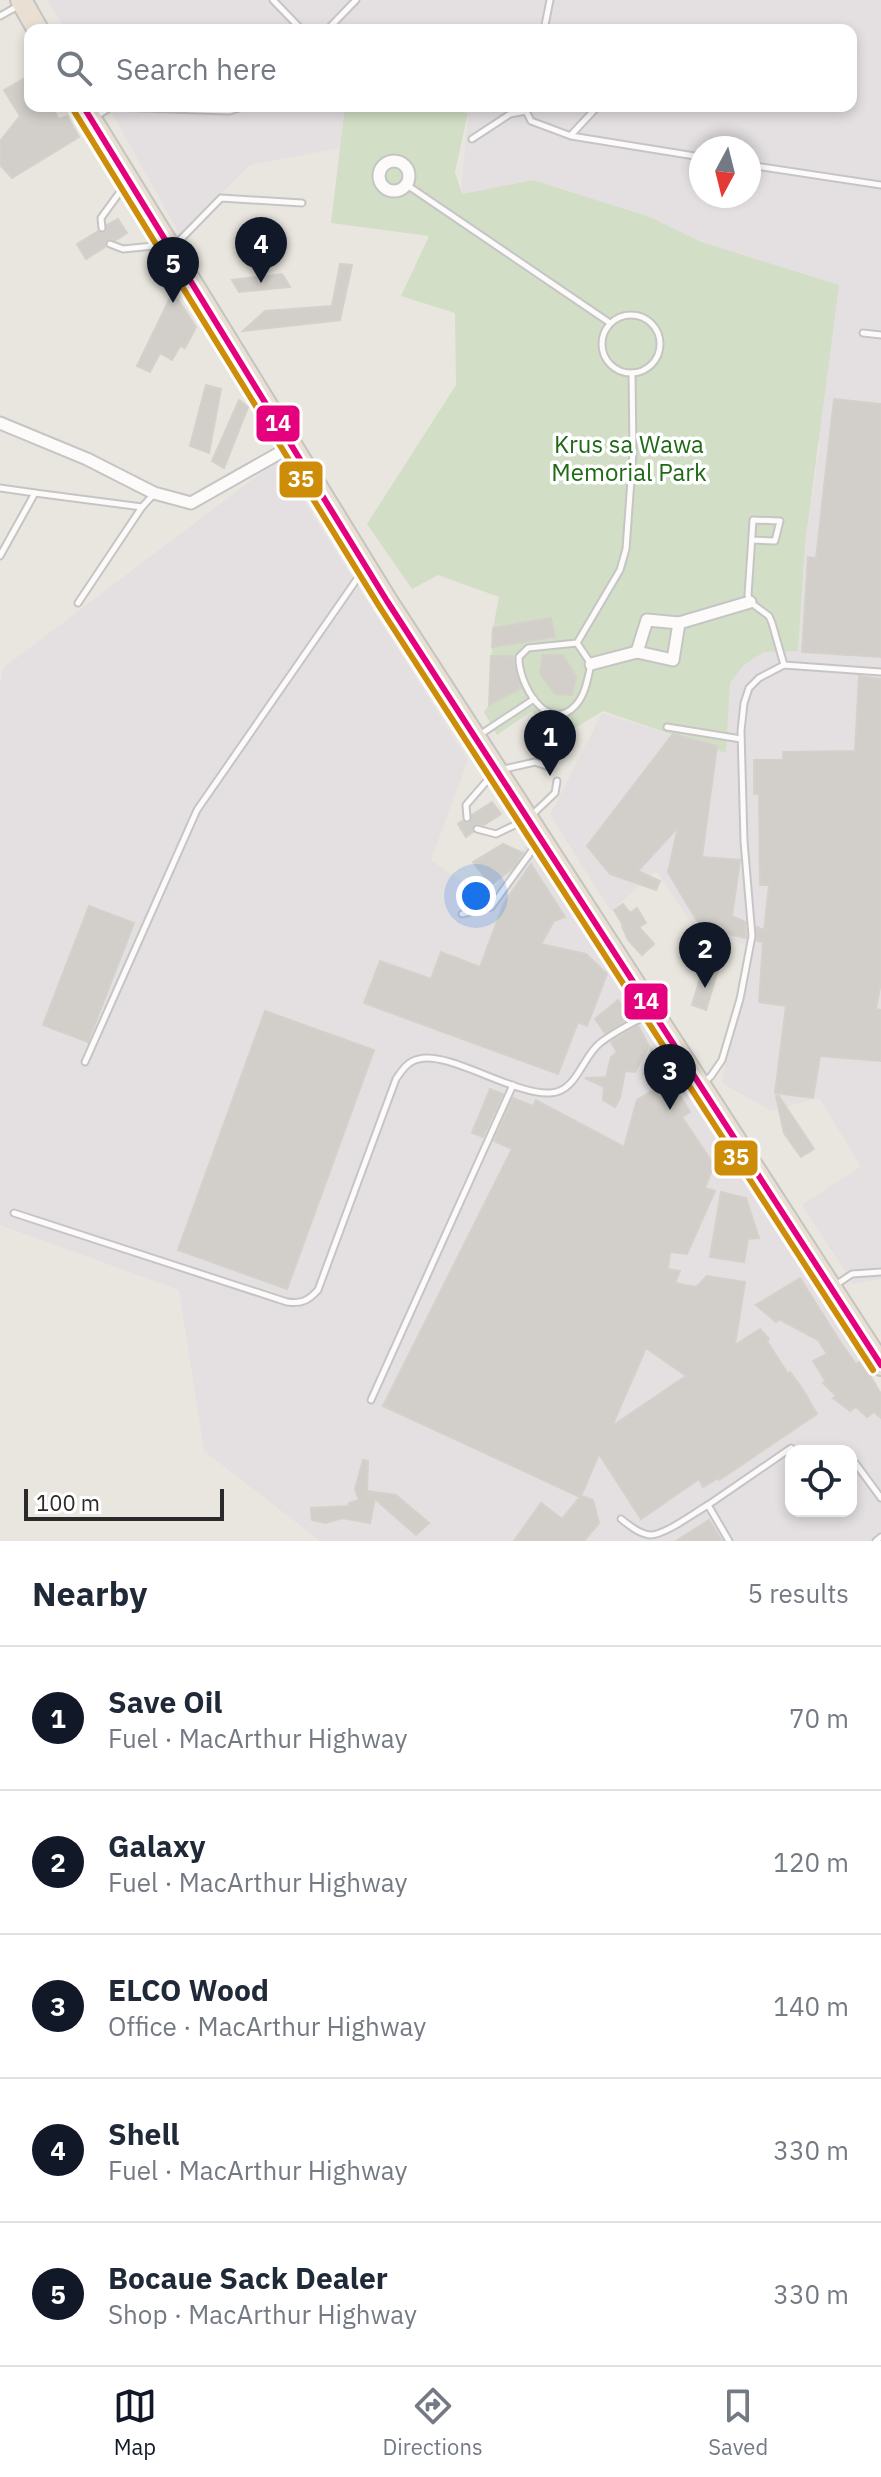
<!DOCTYPE html>
<html lang="en">
<head>
<meta charset="utf-8">
<style>
  :root { --surface:#fff; --page:#f6f6f7; --text:#1f2937; --muted:#747a83; --line:#e0e1e3; --accent:#111827 }
  body { margin:0; font-family:"IBM Plex Sans",sans-serif; background:var(--page); color:var(--text) }
  .controls { position:absolute; right:24px; bottom:24px; display:grid; overflow:hidden; border-radius:16px; box-shadow:0 4px 12px #0003 }
  .controls button { width:72px; height:72px; display:grid; place-items:center; padding:0; border:0; border-bottom:2px solid var(--line); background:var(--surface); color:var(--text); font:40px sans-serif }
  .compass { position:absolute; left:689px; top:136px; width:72px; height:72px; border-radius:50%; background:var(--surface); box-shadow:0 4px 12px #0003; rotate:187deg }
  .scale { position:absolute; left:24px; bottom:20px; width:200px; box-sizing:border-box; padding-left:8px; border:4px solid #2a2a2a; border-top:0; font-size:22px; line-height:28px; white-space:nowrap; color:#2a2a2a; -webkit-text-stroke:6px #fff; paint-order:stroke }
  .you { position:absolute; left:476px; top:896px; width:28px; height:28px; margin:-20px; border:6px solid #fff; border-radius:50%; background:#1a73e8; box-shadow:0 0 0 12px #1a73e833 }
  .badge { display:grid; place-items:center; width:52px; height:52px; border-radius:50%; background:var(--accent); color:#fff; font-size:26px; font-weight:700 }
  .pin { position:absolute; translate:-50% -66px; filter:drop-shadow(0 2px 4px #0008) }
  .pin::after { content:''; position:absolute; top:42px; width:28px; height:24px; background:inherit; clip-path:polygon(0 0,100% 0,50% 100%) }
  .list { margin:0; padding:0; list-style:none }
  h2 { display:flex; justify-content:space-between; align-items:center; height:104px; margin:0; padding:0 32px; font-size:34px }
  h2 small { font-size:26px; font-weight:400; color:var(--muted) }
  .list li { display:grid; grid-template-columns:52px 1fr auto; gap:24px; align-items:center; box-sizing:border-box; height:144px; padding:0 32px; border-top:2px solid var(--line) }
  .list b { display:block; font-size:30px; white-space:nowrap }
  .list p { margin:0; font-size:26px; white-space:nowrap; color:var(--muted) }
  .list em { font-size:26px; font-style:normal; color:var(--muted) }
  .icon { flex:none; width:44px; height:44px; fill:none; stroke:currentColor; stroke-width:2; stroke-linecap:round; stroke-linejoin:round }
  .map { position:relative; flex:none; width:881px; height:1541px; overflow:hidden }
  .search { position:absolute; background:var(--surface); box-shadow:0 4px 12px #0003; left:24px; right:24px; top:24px; height:88px; display:flex; align-items:center; gap:20px; box-sizing:border-box; padding:0 28px; border-radius:16px; color:var(--muted); font-size:30px }
  .sheet { height:824px; background:var(--surface) }
  nav { display:flex; justify-content:space-around; align-items:center; box-sizing:border-box; height:112px; border-top:2px solid var(--line); background:var(--surface); font-size:22px; color:var(--muted) }
  nav a { display:grid; justify-items:center; gap:4px }
  nav .on { color:var(--accent) }
  .map>svg:first-child { display:block }
  .industrial { fill:#e4e0e2; fill-rule:evenodd }
  .cemetery { fill:#d2dec6 }
  .building { fill:#d2cfca; stroke:#d4d1cb; stroke-width:2; fill-rule:evenodd }
  .lines { fill:none; stroke-linecap:round; stroke-linejoin:round }
  .lane-casing { stroke:#c6c5c5; stroke-width:9 }
  .street-casing { stroke:#c6c5c5; stroke-width:15 }
  .highway-casing { stroke:#c4c4c1; stroke-width:24 }
  .lane { stroke:#fcfbfa; stroke-width:5 }
  .street { stroke:#fcfbfa; stroke-width:11 }
  .highway { stroke:#e9dfd3; stroke-width:20 }
  .bus-1-casing { stroke:#fff; stroke-width:12 }
  .bus-2-casing { stroke:#fff; stroke-width:12 }
  .bus-1 { stroke:#e5007d; stroke-width:6 }
  .bus-2 { stroke:#ce8d08; stroke-width:6 }
  .labels { text-anchor:middle; stroke-width:7; stroke-linejoin:round; paint-order:stroke }
  .park-label { font-size:24px; fill:#206a17; stroke:#fff }
  .line-badge { stroke:#fff; stroke-width:3 }
  .badge-label { font-size:22px; text-anchor:middle; font-weight:bold; fill:#fff }
</style>
</head>
<body>
<div class="map">
<svg width="881" height="1541" viewBox="0 0 881 1541">
  <rect width="100%" height="100%" fill="#e9e6df"/>
  <g class="industrial">
    <path d="M48,0h833v1279l-28,5 -51,-79 59,-39 -42,-68 -48,13 -49,-28 24,-138 -51,-17 -39,-57 -45,40 -61,-96 52,-102 124,39 4,-69 14,-18 20,-13 34,-2 7,-105 15,-103 -119,-200 -51,-25 -117,-37 -72,14 7,-81 -31,-7h414v-76h-786zM701,148h48v48h-48z"/>
    <polygon points="108,106 345,106 340,148 250,165 180,235"/>
    <path d="M278,460l190,300 -37,100 55,38 40,-53 355,549v147h-561l-116,-90 -25,-161 -179,-65v-540l3,-17zM791,1451h60v60h-60z"/>
  </g>
  <polygon class="cemetery" points="345,106 437,106 468,113 455,172 462,194 533,180 650,217 701,242 839,285 805,545 798,651 764,652 744,665 730,683 726,753 603,711 552,742 532,711 497,735 484,712 489,705 493,628 499,597 438,575 412,589 367,524 456,385 455,313 401,296 429,236 331,223"/>
  <g class="building">
    <polygon points="30,75 30,106 51,106 59,119 67,116 79,137 12,178 0,165 0,141 20,116 4,90"/>
    <polygon points="118,219 127,233 116,240 107,239 105,247 86,259 77,244 98,231 105,233 107,225"/>
    <polygon points="340,264 352,265 340,320 243,331 265,311 332,306"/>
    <polygon points="282,274 290,287 239,292 232,280"/>
    <polygon points="173,292 196,327 185,348 180,346 172,360 160,353 150,372 137,366"/>
    <polygon points="206,385 221,389 209,453 190,446"/>
    <polygon points="834,399 881,404 881,657 802,652 808,557 816,558"/>
    <polygon points="239,400 248,407 224,468 212,461"/>
    <polygon points="551,618 555,637 492,647 493,628"/>
    <polygon points="543,655 563,655 576,677 572,695 555,694 540,673"/>
    <polygon points="491,656 512,656 521,688 489,705"/>
    <polygon points="859,676 881,679 881,982 876,1009 881,1010 881,1061 820,1056 813,1098 775,1093 786,1006 759,1002 763,942 757,941 757,927 764,930 769,885 760,885 759,794 754,794 754,760 783,760 783,752 855,751"/>
    <polygon points="673,734 717,746 702,857 740,860 732,916 745,922 746,936 746,938 724,933 717,954 691,945 699,924 668,872 678,827 638,871 660,881 656,890 610,874 587,846"/>
    <polygon points="492,802 501,814 484,825 474,825 473,832 466,837 458,824 462,821 469,823 472,815"/>
    <polygon points="503,844 523,853 513,868 491,885 473,862"/>
    <polygon points="531,864 565,917 554,921 541,944 586,954 607,974 587,1026 578,1022 558,1074 364,1003 380,961 431,979 441,952 480,967 504,903"/>
    <polygon points="623,904 630,913 637,908 646,923 639,927 654,944 642,955 628,940 622,926 623,925 614,910"/>
    <polygon points="89,906 134,923 88,1042 43,1025"/>
    <polygon points="704,966 718,970 706,1010 692,1005"/>
    <polygon points="618,1000 631,1017 605,1033 595,1019"/>
    <polygon points="265,1011 374,1050 287,1289 178,1250"/>
    <polygon points="638,1026 649,1046 635,1072 625,1071 620,1098 615,1107 603,1100 604,1087 585,1078 606,1077 611,1057 617,1052 611,1042"/>
    <path d="M651,1048l39,64 -8,5 32,48 -9,23 10,3 -28,63 -17,-2 -2,17 12,2 -5,12 21,4 11,-11 38,6 -10,63 25,-16 9,10 -2,2 21,33 2,-2 12,16 15,26 -98,66 -1,-2 -15,9 -4,-8 -58,40 -42,-65 -18,42 12,4 6,23 -15,18h-70l27,-38 21,16 18,-22 -197,-91 129,-257 -18,-8 19,-43 20,8 3,-6 88,47 13,-47 21,-13 -9,-12 -5,-1zM646,1348l40,28 -74,50z"/>
    <polygon points="490,1089 503,1094 483,1137 472,1133"/>
    <polygon points="778,1095 814,1149 801,1157 784,1133 776,1096"/>
    <polygon points="721,1192 746,1198 759,1238 748,1239 744,1262 710,1257"/>
    <polygon points="800,1278 841,1343 856,1364 859,1362 868,1372 881,1394 881,1418 874,1412 867,1417 856,1407 850,1411 833,1398 836,1396 823,1383 826,1382 813,1361 827,1354 818,1340 779,1319 776,1322 756,1305"/>
    <polygon points="363,1460 368,1461 367,1491 396,1495 429,1523 416,1535 375,1499 370,1523 342,1518 326,1523 312,1520 311,1508 348,1506 349,1503 359,1500 355,1489"/>
    <polygon points="709,1520 722,1541 676,1541"/>
  </g>
  <g class="lines">
    <g class="lane-casing">
      <g id="lane">
        <polyline points="273,0 302,30"/>
        <polyline points="0,16 18,6"/>
        <polyline points="327,30 356,0"/>
        <polyline points="544,30 550,0"/>
        <polyline points="527,106 526,111 531,121 571,136 701,157"/>
        <polyline points="95,117 111,107 229,111 246,106"/>
        <polyline points="571,135 598,106"/>
        <polyline points="472,139 510,114 526,111"/>
        <polyline points="749,165 881,185"/>
        <polyline points="407,185 610,323"/>
        <polyline points="102,228 101,218 125,185"/>
        <polyline points="174,243 179,241 221,198 302,203"/>
        <polyline points="110,244 123,249 164,245"/>
        <circle cx="631" cy="344" r="29"/>
        <polyline points="863,333 881,335"/>
        <polyline points="0,488 35,493"/>
        <polyline points="753,540 775,541 780,521 753,520 748,595 750,602 769,616 772,623 784,665"/>
        <polyline points="0,556 35,493 142,507 154,494"/>
        <polyline points="78,603 142,507"/>
        <polyline points="577,643 620,570 626,549 633,452 632,373"/>
        <path d="M577,643l14,21c-3,14 -6,32 -16,42 -28,29 -57,-23 -56,-49l9,-9z"/>
        <polyline points="667,727 741,739"/>
        <polyline points="481,734 534,699"/>
        <polyline points="504,769 535,762 549,767"/>
        <polyline points="533,814 555,793 557,781"/>
        <polyline points="467,818 466,805 492,775"/>
        <polyline points="477,829 496,834 521,822"/>
        <polyline points="462,914 491,907 536,845"/>
        <polyline points="85,1062 197,810 357,579 364,574"/>
        <polyline points="703,1083 711,1076 722,1060 740,999 752,936 744,841 741,731 744,703 749,688 759,678 784,665 881,672"/>
        <path d="M14,1213l273,89c14,2 21,-1 31,-12l78,-211c6,-9 12,-18 23,-20 30,-8 95,36 131,34 27,-1 32,-36 50,-50 15,-12 33,-20 49,-29"/>
        <polyline points="834,1286 852,1274 881,1272"/>
        <polyline points="371,1400 513,1085"/>
        <polyline points="856,1464 881,1498"/>
        <path d="M621,1519c8,6 18,15 29,16 15,0 44,-22 58,-30"/>
        <polyline points="729,1541 708,1505 791,1448"/>
        <polyline points="876,1541 881,1537"/>
      </g>
    </g>
    <g class="street-casing">
      <g id="street">
        <circle cx="394" cy="176" r="15"/>
        <polyline points="0,423 87,459 154,493 191,503 290,447"/>
        <polyline points="637,652 647,620 679,623 750,602"/>
        <polyline points="591,664 637,652 673,660 679,623"/>
      </g>
    </g>
    <g class="highway-casing">
      <g id="highway">
        <polyline points="21,0 38,30"/>
        <polyline points="83,106 387,601 881,1365"/>
      </g>
    </g>
    <use href="#lane" class="lane"/>
    <use href="#street" class="street"/>
    <use href="#highway" class="highway"/>
    <g class="bus-1-casing">
      <polyline id="bus-1" points="83,106 387,601 881,1365"/>
    </g>
    <g class="bus-2-casing">
      <polyline id="bus-2" points="74,111 379,606 873,1370"/>
    </g>
    <use href="#bus-1" class="bus-1"/>
    <use href="#bus-2" class="bus-2"/>
  </g>
  <g class="labels">
    <g class="park-label">
      <text x="629" y="453">Krus sa Wawa<tspan x="629" dy="28">Memorial Park</tspan></text>
    </g>
  </g>
  <g class="line-badge">
    <rect x="255" y="404" width="46" height="39" rx="8" fill="#e5007d"/>
    <rect x="278" y="460" width="46" height="39" rx="8" fill="#ce8d08"/>
    <rect x="623" y="982" width="46" height="39" rx="8" fill="#e5007d"/>
    <rect x="713" y="1139" width="46" height="38" rx="8" fill="#ce8d08"/>
  </g>
  <g class="badge-label">
    <text x="278" y="431">14</text>
    <text x="301" y="487">35</text>
    <text x="646" y="1009">14</text>
    <text x="736" y="1165">35</text>
  </g>
</svg>
<div class="controls">
<button><svg class="icon" aria-label="locate" viewBox="0 0 24 24"><circle cx="12" cy="12" r="6"/><path d="M12 2v4M12 18v4M2 12h4M18 12h4"/></svg></button>
</div>
<svg class="compass" viewBox="-18 -18 36 36"><path d="M0-13l5 13h-10z" fill="#e53935"/><path d="M0 13l5-13h-10z" fill="#747a83"/></svg>
<div class="scale">100 m</div>
<div class="you"></div>
<div class="pin badge" style="left:550px;top:776px">1</div>
<div class="pin badge" style="left:705px;top:988px">2</div>
<div class="pin badge" style="left:670px;top:1110px">3</div>
<div class="pin badge" style="left:261px;top:283px">4</div>
<div class="pin badge" style="left:173px;top:303px">5</div>
<div class="search"><svg class="icon" aria-label="search" viewBox="0 0 24 24"><circle cx="10" cy="10" r="6"/><path d="M15 15l6 6"/></svg>Search here</div>
</div>
<section class="sheet">
<h2>Nearby<small>5 results</small></h2>
<ul class="list">
<li><span class="badge">1</span><div><b>Save Oil</b><p>Fuel · MacArthur Highway</p></div><em>70 m</em></li>
<li><span class="badge">2</span><div><b>Galaxy</b><p>Fuel · MacArthur Highway</p></div><em>120 m</em></li>
<li><span class="badge">3</span><div><b>ELCO Wood</b><p>Office · MacArthur Highway</p></div><em>140 m</em></li>
<li><span class="badge">4</span><div><b>Shell</b><p>Fuel · MacArthur Highway</p></div><em>330 m</em></li>
<li><span class="badge">5</span><div><b>Bocaue Sack Dealer</b><p>Shop · MacArthur Highway</p></div><em>330 m</em></li>
</ul>
</section>
<nav>
<a class="on"><svg class="icon" aria-label="map" viewBox="0 0 24 24"><path d="M3 6l6-2 6 2 6-2v14l-6 2-6-2-6 2zM9 4v14M15 6v14"/></svg>Map</a>
<a><svg class="icon" aria-label="directions" viewBox="0 0 24 24"><path d="M12 3l9 9-9 9-9-9zM9 14v-3h6M13 9l2 2-2 2"/></svg>Directions</a>
<a><svg class="icon" aria-label="saved" viewBox="0 0 24 24"><path d="M7 4h10v16l-5-4-5 4z"/></svg>Saved</a>
</nav>
</body>
</html>
